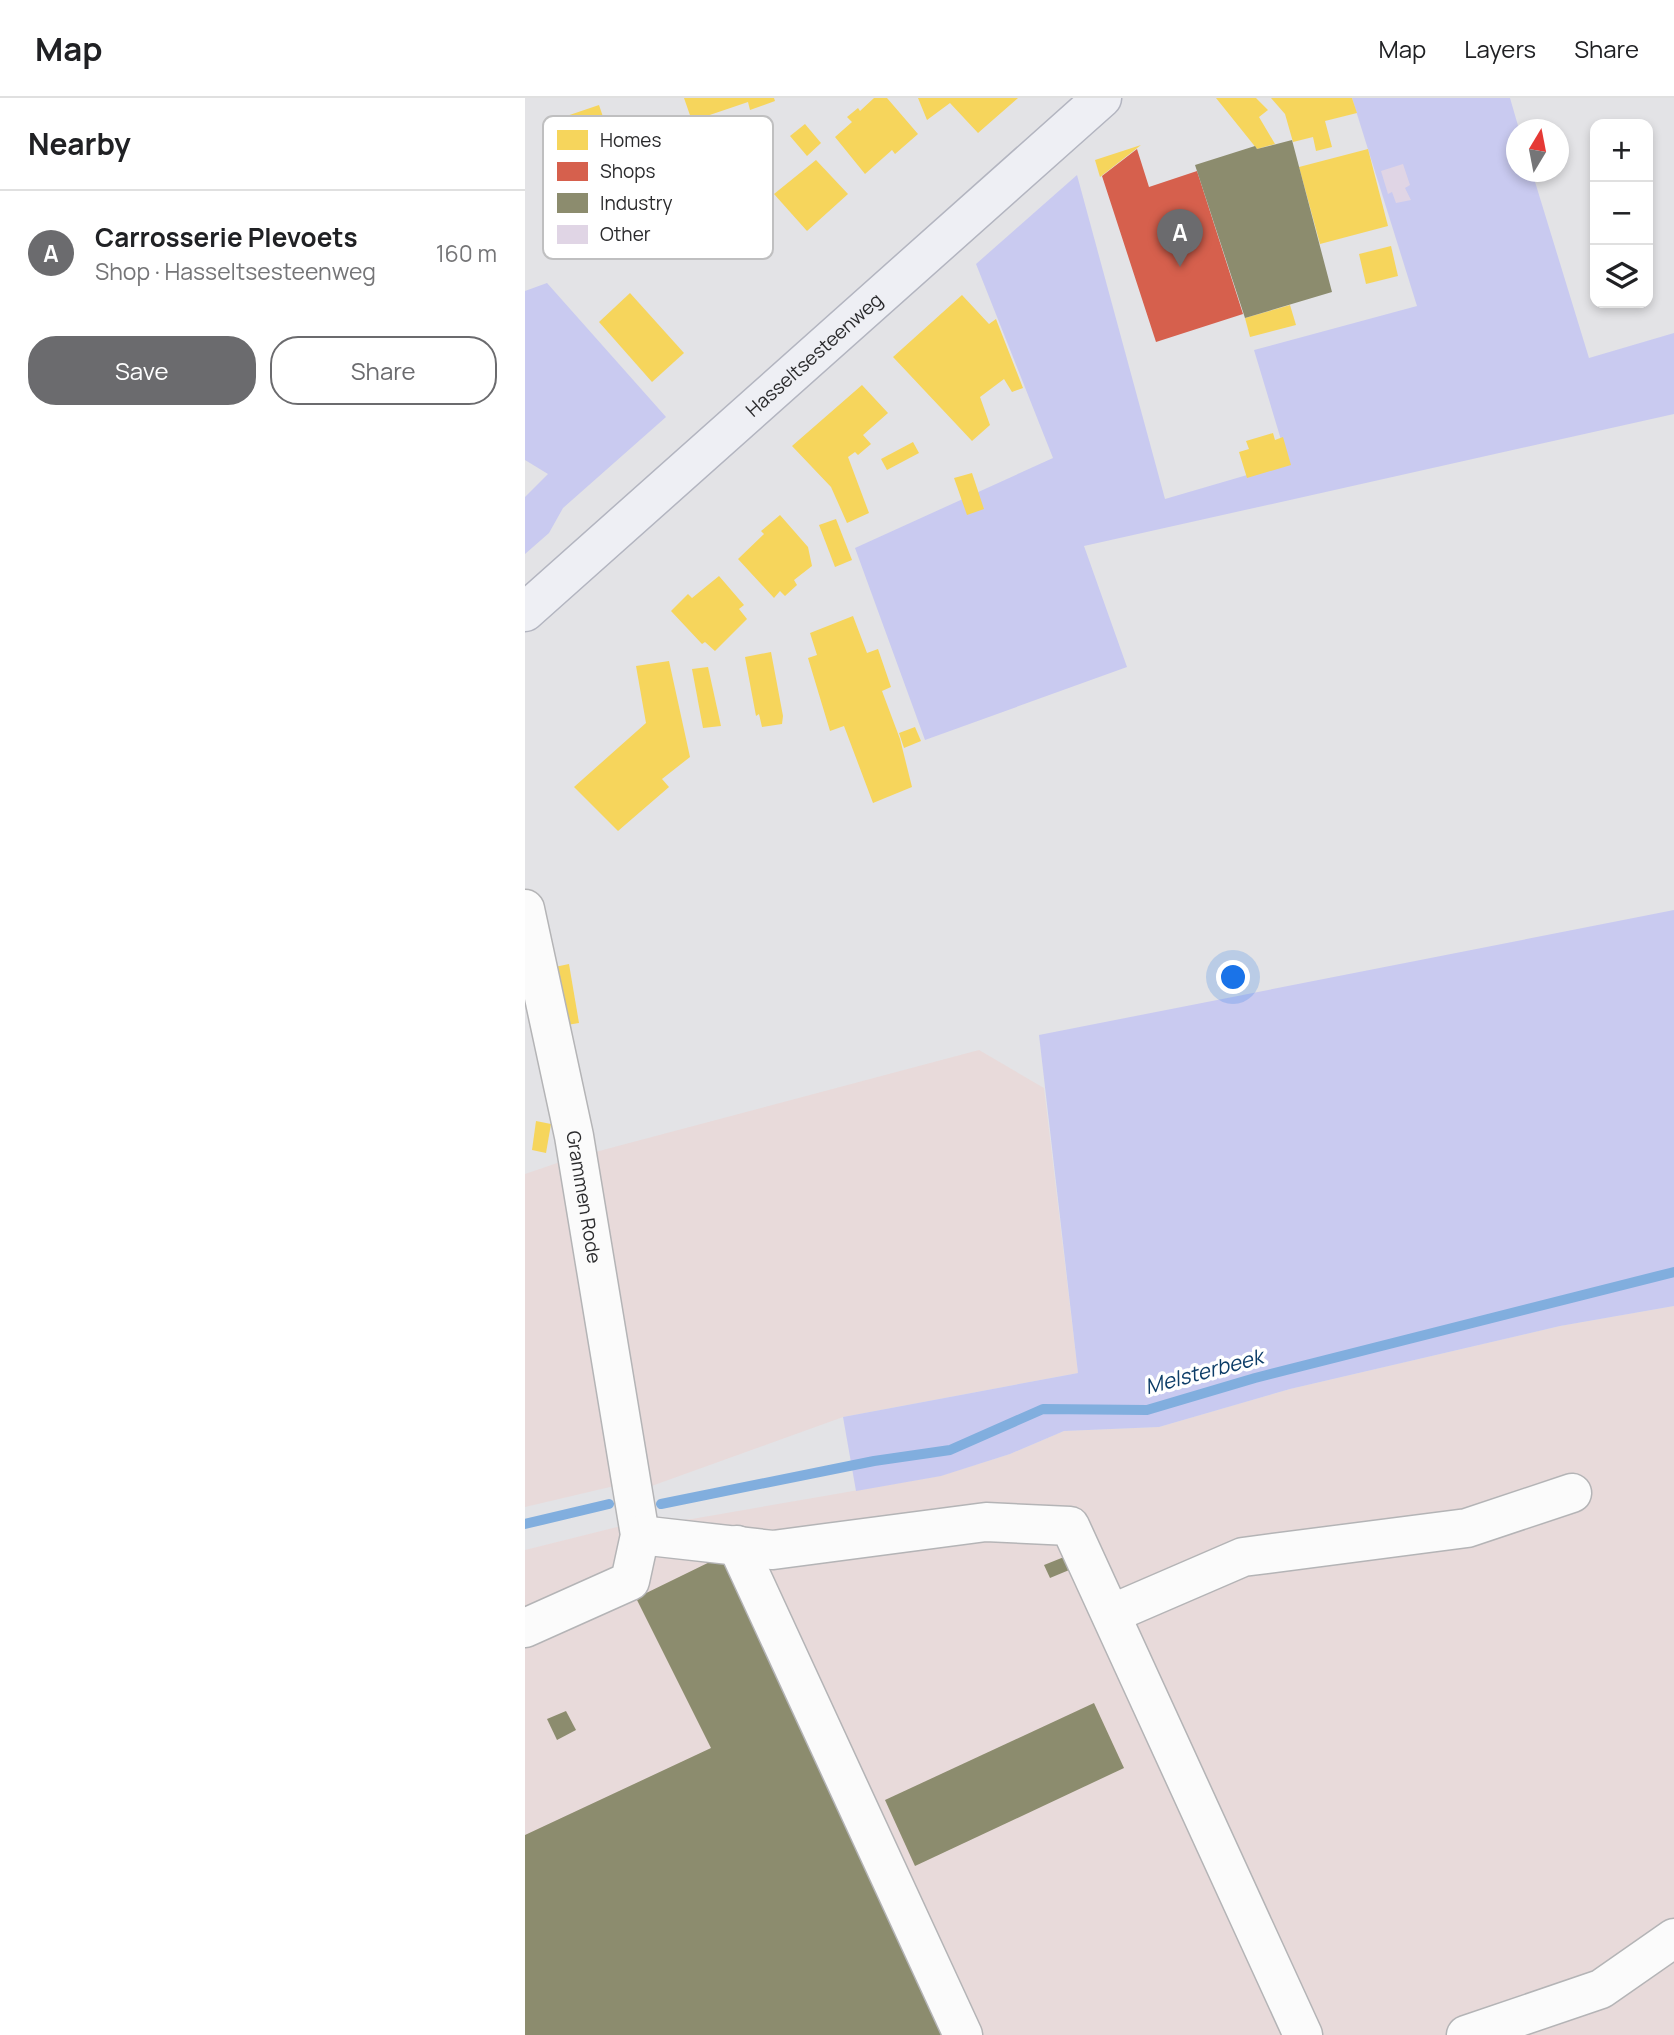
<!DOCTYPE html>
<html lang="en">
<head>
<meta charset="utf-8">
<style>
  :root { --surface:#fff; --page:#f6f6f6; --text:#202124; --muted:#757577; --line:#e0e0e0; --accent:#6b6b6e }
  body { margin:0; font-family:Manrope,sans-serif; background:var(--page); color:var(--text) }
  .controls { position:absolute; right:21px; top:21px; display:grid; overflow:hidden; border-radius:14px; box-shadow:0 4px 10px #0003 }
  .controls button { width:63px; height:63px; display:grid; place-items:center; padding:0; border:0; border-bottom:2px solid var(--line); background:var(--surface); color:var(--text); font:35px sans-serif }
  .compass { position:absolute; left:981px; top:21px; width:63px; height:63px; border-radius:50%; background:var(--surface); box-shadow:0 4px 10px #0003; rotate:10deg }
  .you { position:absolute; left:709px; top:880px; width:24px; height:24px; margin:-18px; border:5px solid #fff; border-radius:50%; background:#1a73e8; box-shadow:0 0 0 10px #1a73e833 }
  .badge { display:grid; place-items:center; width:46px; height:46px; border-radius:50%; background:var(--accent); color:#fff; font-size:23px; font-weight:700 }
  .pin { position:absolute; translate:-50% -58px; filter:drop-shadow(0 2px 4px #0008) }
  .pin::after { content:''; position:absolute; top:37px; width:24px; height:21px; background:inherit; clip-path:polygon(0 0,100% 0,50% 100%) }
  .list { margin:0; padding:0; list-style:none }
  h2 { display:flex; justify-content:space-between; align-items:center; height:91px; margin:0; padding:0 28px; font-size:30px }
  h2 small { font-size:23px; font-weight:400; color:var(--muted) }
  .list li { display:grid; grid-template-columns:46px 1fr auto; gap:21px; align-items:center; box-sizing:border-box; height:126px; padding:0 28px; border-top:2px solid var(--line) }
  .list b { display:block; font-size:26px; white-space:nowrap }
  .list p { margin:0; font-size:23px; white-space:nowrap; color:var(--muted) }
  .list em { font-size:23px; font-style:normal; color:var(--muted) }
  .actions { display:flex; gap:14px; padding:21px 28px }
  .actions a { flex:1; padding:16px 0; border:2px solid var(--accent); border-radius:28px; text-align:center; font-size:24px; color:var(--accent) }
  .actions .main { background:var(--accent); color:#fff }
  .icon { flex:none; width:38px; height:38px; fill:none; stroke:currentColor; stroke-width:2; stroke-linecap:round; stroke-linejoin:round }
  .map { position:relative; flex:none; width:1149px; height:1937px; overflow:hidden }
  header { display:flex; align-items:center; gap:42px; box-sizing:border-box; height:98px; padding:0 35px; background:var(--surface); border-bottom:2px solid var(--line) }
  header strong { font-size:33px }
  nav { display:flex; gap:38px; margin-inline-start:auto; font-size:24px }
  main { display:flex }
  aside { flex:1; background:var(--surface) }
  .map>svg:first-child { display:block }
  .industrial { fill:#e8dada }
  .green { fill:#c9caf0 }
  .homes { fill:#f6d55c }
  .shops { fill:#d6604d }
  .industry { fill:#8c8c6e }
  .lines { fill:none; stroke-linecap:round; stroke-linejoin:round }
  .stream { stroke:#81aede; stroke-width:10 }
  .building { fill:#e0d5e5 }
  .minor-casing { stroke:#b4b4b6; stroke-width:41 }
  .major-casing { stroke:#b3b5c0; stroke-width:41 }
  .minor { stroke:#fbfbfb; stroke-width:38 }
  .major { stroke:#eeeff4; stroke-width:38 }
  .labels { text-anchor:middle; stroke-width:7; stroke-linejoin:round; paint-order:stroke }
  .street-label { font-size:19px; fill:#2b2b2d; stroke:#fff }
  .water-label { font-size:21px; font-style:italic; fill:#0d3d68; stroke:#fff }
  .key { fill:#fff; stroke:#bfbfc0; stroke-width:2 }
  .key-label { font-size:19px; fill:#2b2b2d }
</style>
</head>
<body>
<header>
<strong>Map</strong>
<nav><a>Map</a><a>Layers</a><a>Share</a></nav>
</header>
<main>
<aside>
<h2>Nearby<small></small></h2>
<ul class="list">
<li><span class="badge">A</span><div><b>Carrosserie Plevoets</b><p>Shop · Hasseltsesteenweg</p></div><em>160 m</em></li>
</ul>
<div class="actions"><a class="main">Save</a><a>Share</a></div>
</aside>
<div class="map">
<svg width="1149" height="1937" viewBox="0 0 1149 1937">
  <rect width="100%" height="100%" fill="#e3e3e6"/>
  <g class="industrial">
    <polygon points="454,952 519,990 553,1275 318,1319 121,1390 85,1389 0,1409 0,1076 44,1061"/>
    <polygon points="1149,1208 1149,1937 0,1937 0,1452 92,1429 167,1421 415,1378 485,1356 539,1333 634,1329 765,1291 1035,1228"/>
  </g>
  <g class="green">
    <polygon points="827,0 985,0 994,31 992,32 992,74 1007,74 1064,260 1149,235 1149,316 559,448 602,569 400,642 330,450 528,360 451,166 552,77 640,401 763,365 729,252 892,208"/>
    <polygon points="22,185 141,319 38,410 24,435 0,456 0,399 23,376 0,362 0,193"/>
    <polygon points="1149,812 1149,1208 1035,1228 765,1291 634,1329 539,1333 485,1356 416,1378 331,1393 318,1319 553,1275 514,937"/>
  </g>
  <g class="homes">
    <polygon points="159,0 249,0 250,3 225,12 223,4 167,23"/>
    <polygon points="349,0 362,0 393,36 370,56 367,52 340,76 310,39 327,24 322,19 333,10 335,13"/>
    <polygon points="393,0 493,0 453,35 425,5 402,22"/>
    <polygon points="691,0 731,0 743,12 734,19 750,46 732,51"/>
    <polygon points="746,0 827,0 832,15 800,23 807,49 791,53 788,39 768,44 760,16"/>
    <polygon points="74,7 92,60 36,79 18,26"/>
    <polygon points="280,26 296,45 282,58 265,38"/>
    <polygon points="616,47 575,79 570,62"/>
    <polygon points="843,51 863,128 795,146 774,69"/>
    <polygon points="291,62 323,96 282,133 249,96"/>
    <polygon points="866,148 873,178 841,186 834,156"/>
    <polygon points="105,195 159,255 127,284 74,224"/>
    <polygon points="437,197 464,226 471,221 498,290 487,294 479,281 455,299 465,327 447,343 368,259"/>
    <polygon points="765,207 771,227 725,239 720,220"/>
    <polygon points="337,287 363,315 338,337 346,346 333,357 330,354 323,359 344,415 322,425 306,389 267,348"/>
    <polygon points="748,335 750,342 758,339 766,367 722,380 714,354 724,351 721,343"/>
    <polygon points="388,344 394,355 362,372 356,361"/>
    <polygon points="447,375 459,411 442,417 429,380"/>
    <polygon points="255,417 283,449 287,468 269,482 272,487 260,498 255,493 249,500 213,461 239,436 236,433"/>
    <polygon points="311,421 327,462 310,469 294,427"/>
    <polygon points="194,478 219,507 214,511 222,521 190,553 180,544 177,546 146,513 163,496 167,500"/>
    <polygon points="328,518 342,555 353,551 366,589 357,593 375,641 387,689 348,705 319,628 305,633 283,560 292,557 285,535"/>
    <polygon points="246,554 258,618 257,626 237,629 234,616 231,618 220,559"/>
    <polygon points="144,563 165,659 137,681 144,689 93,733 49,689 121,625 111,568"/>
    <polygon points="183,569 196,628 178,630 167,571"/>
    <polygon points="390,629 396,643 379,650 374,635"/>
    <polygon points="44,866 54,925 36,928 25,870"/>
    <polygon points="11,1023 26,1026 21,1055 7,1052"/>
  </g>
  <polygon class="shops" points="612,51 624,89 672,73 718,216 631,244 577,78"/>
  <g class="industry">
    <polygon points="767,42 807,194 720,220 670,67 730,48 732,51"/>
    <polygon points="544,1457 549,1470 525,1480 519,1467"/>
    <polygon points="197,1458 418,1937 0,1937 0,1737 186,1650 111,1500"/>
    <polygon points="569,1605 599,1670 390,1768 360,1702"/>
    <polygon points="41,1613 51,1632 32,1642 22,1621"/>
  </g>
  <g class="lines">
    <g class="stream">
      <polyline points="136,1406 349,1363 425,1352 518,1311 622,1312 730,1280 1149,1174"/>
      <polyline points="0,1426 84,1406"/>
    </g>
  </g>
  <polygon class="building" points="878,66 885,87 880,90 886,102 871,105 867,94 863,96 856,73"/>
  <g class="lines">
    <g class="minor-casing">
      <g id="minor">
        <path id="s1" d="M0,811l49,227 66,399 -10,46 -105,47"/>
        <polyline points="115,1437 248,1452 461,1424 545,1428 778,1937"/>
        <polyline points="212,1447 438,1937"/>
        <polyline points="586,1516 718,1459 942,1430 1047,1395"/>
        <polyline points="941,1937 1076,1891 1149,1840"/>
      </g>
    </g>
    <g class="major-casing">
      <g id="major">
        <path id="s2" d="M0,514l577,-514"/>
      </g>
    </g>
    <use href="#minor" class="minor"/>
    <use href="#major" class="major"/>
  </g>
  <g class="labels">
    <g class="street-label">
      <text dy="7" stroke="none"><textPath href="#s2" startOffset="387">Hasseltsesteenweg</textPath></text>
      <text dy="7" stroke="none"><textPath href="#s1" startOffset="294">Grammen Rode</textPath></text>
    </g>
    <g class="water-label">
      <text transform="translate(679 1274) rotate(-15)" y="7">Melsterbeek</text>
    </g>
  </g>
  <rect x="18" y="18" width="230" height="143" rx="10" class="key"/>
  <rect x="32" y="32" width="31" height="20" fill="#f6d55c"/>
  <rect x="32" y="64" width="31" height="19" fill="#d6604d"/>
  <rect x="32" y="95" width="31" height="20" fill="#8c8c6e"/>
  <rect x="32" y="127" width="31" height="19" fill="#e0d5e5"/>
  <g class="key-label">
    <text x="75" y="49">Homes</text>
    <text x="75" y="80">Shops</text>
    <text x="75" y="112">Industry</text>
    <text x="75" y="143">Other</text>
  </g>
</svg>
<div class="controls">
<button>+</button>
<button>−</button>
<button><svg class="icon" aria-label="layers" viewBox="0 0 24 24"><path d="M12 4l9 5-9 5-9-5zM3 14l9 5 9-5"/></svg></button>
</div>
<svg class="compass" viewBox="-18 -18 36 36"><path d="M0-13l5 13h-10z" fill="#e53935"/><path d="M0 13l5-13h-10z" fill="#757577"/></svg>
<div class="you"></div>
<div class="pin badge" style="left:655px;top:169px">A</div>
</div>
</main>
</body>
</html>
